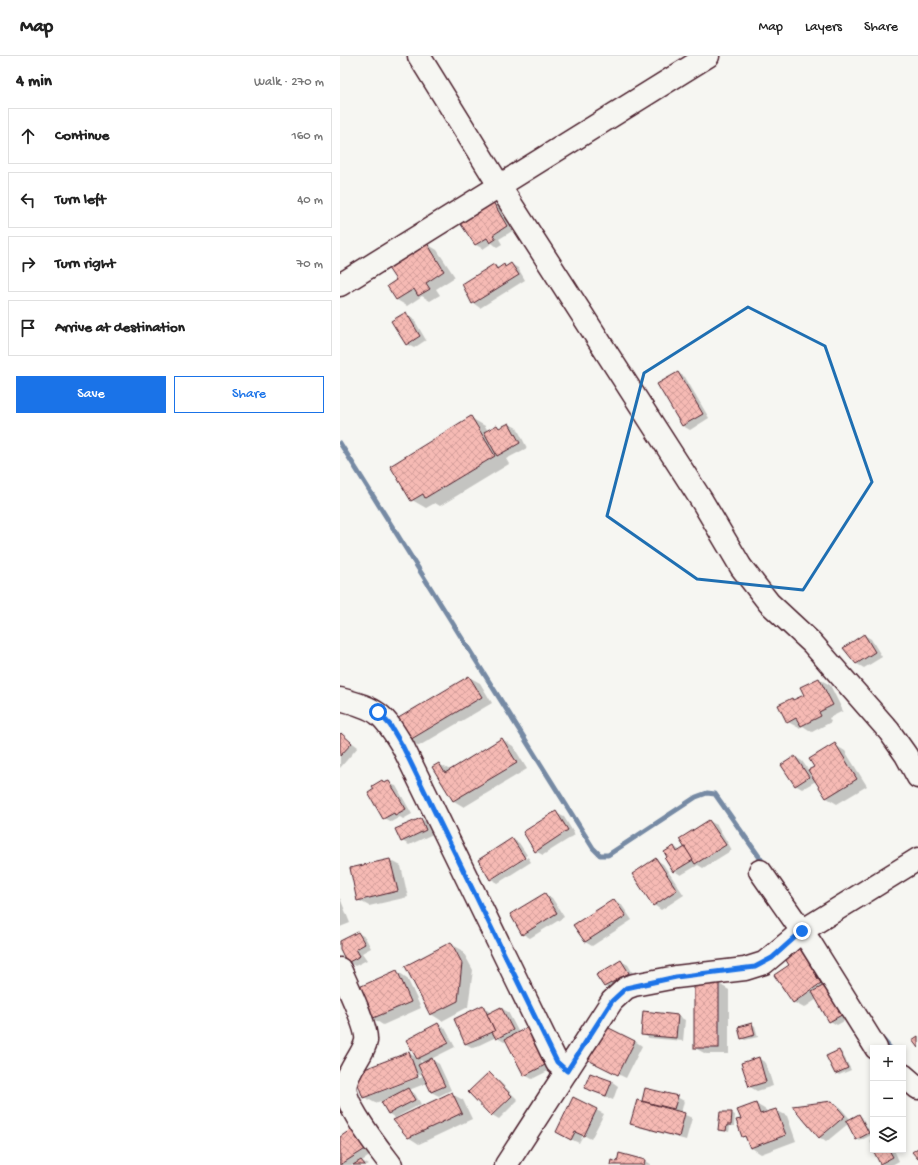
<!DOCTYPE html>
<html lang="en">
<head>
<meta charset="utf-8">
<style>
  :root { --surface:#fff; --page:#f2f2f2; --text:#222; --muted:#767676; --line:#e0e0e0; --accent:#1a73e8 }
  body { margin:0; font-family:"Gochi Hand",sans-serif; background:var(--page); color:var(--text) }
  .controls { position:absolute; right:12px; bottom:12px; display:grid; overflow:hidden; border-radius:0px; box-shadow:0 2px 6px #0003 }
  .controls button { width:36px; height:36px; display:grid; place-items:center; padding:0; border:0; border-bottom:1px solid var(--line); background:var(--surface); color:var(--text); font:20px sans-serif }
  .stop { position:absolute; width:12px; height:12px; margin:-9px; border:3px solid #1a73e8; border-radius:50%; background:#fff }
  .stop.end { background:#1a73e8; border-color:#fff; box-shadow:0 1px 4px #0008 }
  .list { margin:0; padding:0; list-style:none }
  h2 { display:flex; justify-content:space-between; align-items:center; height:52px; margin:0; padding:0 16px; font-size:17px }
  h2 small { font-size:13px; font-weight:400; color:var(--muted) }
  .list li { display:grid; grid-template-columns:26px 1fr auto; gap:12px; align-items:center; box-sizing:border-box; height:56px; margin:0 8px 8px; padding:0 8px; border:1px solid var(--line); border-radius:0px }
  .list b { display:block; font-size:15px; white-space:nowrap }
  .list em { font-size:13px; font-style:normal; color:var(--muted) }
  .actions { display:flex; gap:8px; padding:12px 16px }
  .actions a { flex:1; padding:9px 0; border:1px solid var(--accent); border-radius:0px; text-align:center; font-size:14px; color:var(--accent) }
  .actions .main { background:var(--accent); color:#fff }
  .icon { flex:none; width:22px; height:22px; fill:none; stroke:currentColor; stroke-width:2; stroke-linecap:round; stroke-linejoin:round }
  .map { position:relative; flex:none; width:578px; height:1109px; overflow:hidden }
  header { display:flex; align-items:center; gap:24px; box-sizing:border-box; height:56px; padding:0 20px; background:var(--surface); border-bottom:1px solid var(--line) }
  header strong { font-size:19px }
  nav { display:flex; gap:22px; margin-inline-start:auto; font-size:14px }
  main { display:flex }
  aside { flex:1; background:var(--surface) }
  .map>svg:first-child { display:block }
  .shadow { fill:#0003; fill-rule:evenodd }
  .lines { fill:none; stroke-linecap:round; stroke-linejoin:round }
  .stream { stroke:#768aa4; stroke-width:5 }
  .building { fill:url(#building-cross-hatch); stroke:#4a1f2b }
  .minor-casing { stroke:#4a1f2b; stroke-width:25 }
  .minor { stroke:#f6f6f2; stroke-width:22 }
  .route { stroke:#1a73e8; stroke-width:5 }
  .marked { fill:none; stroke:#1f6fb2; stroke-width:3; stroke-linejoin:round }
</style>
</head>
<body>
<header>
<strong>Map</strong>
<nav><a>Map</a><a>Layers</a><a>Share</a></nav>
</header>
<main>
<aside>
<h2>4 min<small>Walk · 270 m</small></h2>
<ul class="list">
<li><svg class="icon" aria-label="ahead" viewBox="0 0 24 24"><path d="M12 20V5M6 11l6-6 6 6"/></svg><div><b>Continue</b></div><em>160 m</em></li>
<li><svg class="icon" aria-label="left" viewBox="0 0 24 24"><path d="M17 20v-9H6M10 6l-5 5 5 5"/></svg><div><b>Turn left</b></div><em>40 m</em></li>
<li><svg class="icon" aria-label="right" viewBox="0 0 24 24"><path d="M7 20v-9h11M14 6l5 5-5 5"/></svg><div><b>Turn right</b></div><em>70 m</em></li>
<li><svg class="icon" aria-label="arrive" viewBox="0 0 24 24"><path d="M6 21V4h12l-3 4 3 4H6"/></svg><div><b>Arrive at destination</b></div></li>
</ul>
<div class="actions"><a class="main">Save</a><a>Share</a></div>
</aside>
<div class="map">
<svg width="578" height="1109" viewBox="0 0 578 1109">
  <defs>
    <pattern id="building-cross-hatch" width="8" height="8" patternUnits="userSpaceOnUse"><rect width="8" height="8" fill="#f6bab4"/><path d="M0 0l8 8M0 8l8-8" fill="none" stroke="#d49f9b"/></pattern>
  </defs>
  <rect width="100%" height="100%" fill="#f6f6f2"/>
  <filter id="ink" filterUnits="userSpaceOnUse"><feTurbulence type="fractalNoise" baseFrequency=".025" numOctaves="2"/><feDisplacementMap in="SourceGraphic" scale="8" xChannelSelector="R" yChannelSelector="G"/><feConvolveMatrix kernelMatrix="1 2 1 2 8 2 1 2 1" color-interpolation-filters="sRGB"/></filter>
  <g filter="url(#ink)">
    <g class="shadow">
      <polygon points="153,147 160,152 174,174 159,183 162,188 157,191 152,187 143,193 136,189 122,167"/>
      <polygon points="87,188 97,194 115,221 96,233 100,239 90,245 82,240 67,250 57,244 48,231 57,225"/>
      <polygon points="171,208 178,212 185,224 140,252 133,247 123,229 154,209 159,212"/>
      <polygon points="66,258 73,262 86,284 74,292 66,288"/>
      <polygon points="338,317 345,321 369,362 350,374 343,370 318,328"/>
      <polygon points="131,362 145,370 148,375 157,370 161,372 169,368 177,372 187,392 166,403 169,408 100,450 95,447 86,452 72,444"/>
      <polygon points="524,579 531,583 542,601 524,612 517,608 505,592"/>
      <polygon points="129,621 140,627 152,647 79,690 69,684"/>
      <polygon points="479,623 490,629 503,655 489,662 491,666 472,676 463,670 459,672 448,666 452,643 455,645 465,639"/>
      <polygon points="1,678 18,691 0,712 0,679"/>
      <polygon points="162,683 173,690 187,713 124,751 114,745 93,711 99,708 110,714"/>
      <polygon points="495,689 505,695 527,730 497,748 487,742 476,725 462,733 455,729 455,701 462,705 469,715 476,711"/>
      <polygon points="42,725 56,730 72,758 63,763 60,761 51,766 44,762 36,734"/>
      <polygon points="216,757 224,761 235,779 203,799 195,795"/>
      <polygon points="81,763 88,767 93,778 69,789 62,785"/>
      <polygon points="369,765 377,769 392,794 363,812 358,809 341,819 334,815 334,791 341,795 346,792"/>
      <polygon points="172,783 179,787 187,799 153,821 153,823 188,801 191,806 158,827 151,823"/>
      <polygon points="50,804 61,810 68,841 29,850 18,844"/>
      <polygon points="316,804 323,808 344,839 321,854 314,849"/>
      <polygon points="205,838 212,842 224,861 190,882 183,878"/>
      <polygon points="0,842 10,867 0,871"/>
      <polygon points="274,844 281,848 292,864 252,890 245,886"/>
      <polygon points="18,877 25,881 31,892 22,897 27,904 15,910 8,906 0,891 0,886"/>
      <polygon points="111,888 122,894 133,914 128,951 102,965 91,958"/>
      <polygon points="463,888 513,960 497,969 490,965 477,943 464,952 453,946 450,909"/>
      <polygon points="281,905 288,909 295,921 272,935 264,930"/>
      <polygon points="57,915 67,922 81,952 43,969 32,962"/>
      <polygon points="379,928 389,934 389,998 366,998 355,992"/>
      <polygon points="143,951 151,957 161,952 168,956 179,977 214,1012 192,1023 185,1019 167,985 164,986 156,981 133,992 126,988 115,964"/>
      <polygon points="338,960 345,964 343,985 309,982 302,978"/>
      <path d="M98,968l7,4 10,19 -24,12 8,5 12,26 -12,6 -8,-4 -4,-9 -18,7 6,4 6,10 -26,14 -7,-5 4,-16 -17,6 -11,-6 45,-44 8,5zM80,1004l5,3 -4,1zM82,1018l1,2 -53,20v-2z"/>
      <polygon points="412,968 415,970 418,981 405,984 402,982"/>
      <polygon points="295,985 302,990 286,1022 257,1008"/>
      <polygon points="499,995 502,997 511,1014 499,1019 496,1017"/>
      <polygon points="418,1002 426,1007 433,1030 417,1035 410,1031"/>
      <polygon points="149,1017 156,1022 178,1044 159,1063 152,1059"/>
      <polygon points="271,1025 278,1030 273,1044 245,1032"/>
      <polygon points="306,1033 337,1041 344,1045 341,1057 352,1062 346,1084 299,1071 292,1067 303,1046"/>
      <polygon points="112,1038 123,1044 132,1063 79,1088 68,1081"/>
      <polygon points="492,1046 499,1050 511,1064 519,1059 522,1061 531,1079 520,1085 517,1083 509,1067 486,1086 479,1081"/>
      <polygon points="416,1048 426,1054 427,1057 436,1054 447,1060 456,1085 421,1098 410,1091 407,1082 403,1080"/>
      <polygon points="256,1054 264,1058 251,1083 243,1079 239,1087 224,1080"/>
      <polygon points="391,1057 395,1059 394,1070 390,1070 389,1076 379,1073"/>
      <polygon points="13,1073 34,1097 22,1105 29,1109 0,1109 0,1082"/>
      <polygon points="533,1083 533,1091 530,1085"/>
      <polygon points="535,1094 554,1094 559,1105 552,1109 545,1109 541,1107"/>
      <polygon points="305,1105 311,1109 272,1109 277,1107"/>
    </g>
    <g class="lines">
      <g class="stream">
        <polyline points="0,387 253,792 260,799 268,799 356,741 367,737 375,738 425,809"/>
        <polyline points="543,984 550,992"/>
      </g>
    </g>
    <g class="building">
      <polygon points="153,146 167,170 153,179 156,183 150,187 147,182 135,189 120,167"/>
      <polygon points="87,187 104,215 86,227 90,233 78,240 74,233 56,244 47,230 56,224 48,212"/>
      <polygon points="171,207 179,219 132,248 122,228 154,208 157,213 164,208 165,211"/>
      <polygon points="66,256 80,280 66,289 51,265"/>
      <polygon points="338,316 363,358 342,370 317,328"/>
      <polygon points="131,360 155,400 85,442 83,438 71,445 50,410"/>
      <polygon points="169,367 180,387 157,400 144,376 157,369 159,372"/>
      <polygon points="524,578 535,596 516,608 503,592"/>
      <polygon points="129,620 142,641 68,685 55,664"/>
      <polygon points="479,622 493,649 479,656 481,660 461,670 456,662 447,667 438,649 452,642 453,644 464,639 460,631"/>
      <polygon points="1,677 12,687 0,700 0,678"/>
      <polygon points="162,682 177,707 113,745 92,711 99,707 105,717"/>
      <polygon points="495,687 517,723 486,742 468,714 474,711 469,703"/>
      <polygon points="455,700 469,721 455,730 441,709"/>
      <polygon points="42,724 44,727 49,725 66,753 55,759 54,757 43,763 28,737 34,733 32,730"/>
      <polygon points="216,755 228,774 195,796 183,776"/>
      <polygon points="81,762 86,774 61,786 55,773"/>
      <polygon points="369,764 386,789 355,808 339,783"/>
      <polygon points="172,782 185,802 150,824 138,804"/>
      <polygon points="334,790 337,796 345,791 353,804 333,816 325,803 327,801 324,796"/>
      <polygon points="316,802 337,834 313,850 292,818"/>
      <polygon points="50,803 58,835 17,845 10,812"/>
      <polygon points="205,837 217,857 182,879 170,858"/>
      <polygon points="274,843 286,860 245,886 233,869"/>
      <polygon points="18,876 25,888 16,893 20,900 7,907 0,893 0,885"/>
      <polygon points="111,886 122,907 118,945 90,959 65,910"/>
      <polygon points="463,887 482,915 476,920 481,927 453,947 434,919 449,909 444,901"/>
      <polygon points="281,904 289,917 264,931 256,919"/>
      <polygon points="57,914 71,946 31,963 17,932"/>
      <polygon points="490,926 507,956 489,966 472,936"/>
      <rect x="354" y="927" width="25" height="65"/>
      <polygon points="143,949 155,975 125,988 114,963"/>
      <polygon points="161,951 173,974 156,983 152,976 155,975 147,958"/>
      <polygon points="303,955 338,959 336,982 301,979"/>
      <polygon points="98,967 109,987 77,1003 66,984"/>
      <polygon points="412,967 415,979 401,983 398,971"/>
      <polygon points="265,970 295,985 278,1019 248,1004"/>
      <polygon points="188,971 207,1008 184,1020 165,983"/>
      <polygon points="578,980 578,992 572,984"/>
      <polygon points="499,994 508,1012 495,1018 486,1000"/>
      <polygon points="69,996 78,1021 23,1042 14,1017"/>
      <polygon points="419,1001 426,1026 409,1031 401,1007"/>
      <polygon points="92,1002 105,1030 91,1036 78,1009"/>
      <polygon points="149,1016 172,1040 151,1060 128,1036"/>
      <polygon points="250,1017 272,1025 266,1040 244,1032"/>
      <polygon points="68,1032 75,1044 48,1058 41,1046"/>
      <polygon points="305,1032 338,1040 334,1053 302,1045"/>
      <polygon points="112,1036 122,1057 68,1082 53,1064"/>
      <polygon points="233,1041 257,1053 244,1080 235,1076 231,1084 216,1076"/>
      <polygon points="297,1044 345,1057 339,1081 290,1068"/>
      <polygon points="492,1045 505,1060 479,1082 452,1050"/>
      <polygon points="416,1047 420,1058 436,1053 446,1079 410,1092 405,1080 402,1081 396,1064 401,1063 397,1054"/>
      <polygon points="380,1056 392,1056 391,1069 387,1069 386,1075 378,1074"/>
      <polygon points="519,1058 529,1077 516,1084 506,1065"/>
      <polygon points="13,1072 27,1092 0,1109 0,1081"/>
      <polygon points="578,1092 578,1103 572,1096"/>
      <polygon points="533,1094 549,1094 553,1101 540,1108"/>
      <polygon points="279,1097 305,1104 304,1109 271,1109 272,1104 277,1106"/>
      <polygon points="21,1104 25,1109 13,1109"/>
    </g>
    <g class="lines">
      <g class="minor-casing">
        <g id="minor">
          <polyline points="79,0 162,134 362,445 401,511 429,547 472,587 549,675 566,699 578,721"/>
          <polyline points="0,229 368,0"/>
          <path d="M0,643c38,10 43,14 63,48l154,316 10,8"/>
          <polyline points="420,815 471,888 536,992"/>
          <path d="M0,913c6,14 28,59 26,72 -2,12 -17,28 -20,42 -5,19 33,66 45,82"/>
          <polyline points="563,1019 578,1032"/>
          <polyline points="166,1109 272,945 286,932 294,929 336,921 405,913 424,907 462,875 578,803"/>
        </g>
      </g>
      <use href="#minor" class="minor"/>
    </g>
  </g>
  <g class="lines" filter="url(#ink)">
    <polyline class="route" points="38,656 50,669 63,691 217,1006 227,1015 272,945 286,932 336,921 415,911 432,902 462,875"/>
  </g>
  <path class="marked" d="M408,251l77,39 47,136 -69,108 -106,-11 -90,-63 37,-143z"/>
</svg>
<div class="controls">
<button>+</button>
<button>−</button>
<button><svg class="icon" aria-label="layers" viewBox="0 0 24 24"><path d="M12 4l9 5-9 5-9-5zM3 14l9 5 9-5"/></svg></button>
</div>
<div class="stop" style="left:38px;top:656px"></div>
<div class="stop end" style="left:462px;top:875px"></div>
</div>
</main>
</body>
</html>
